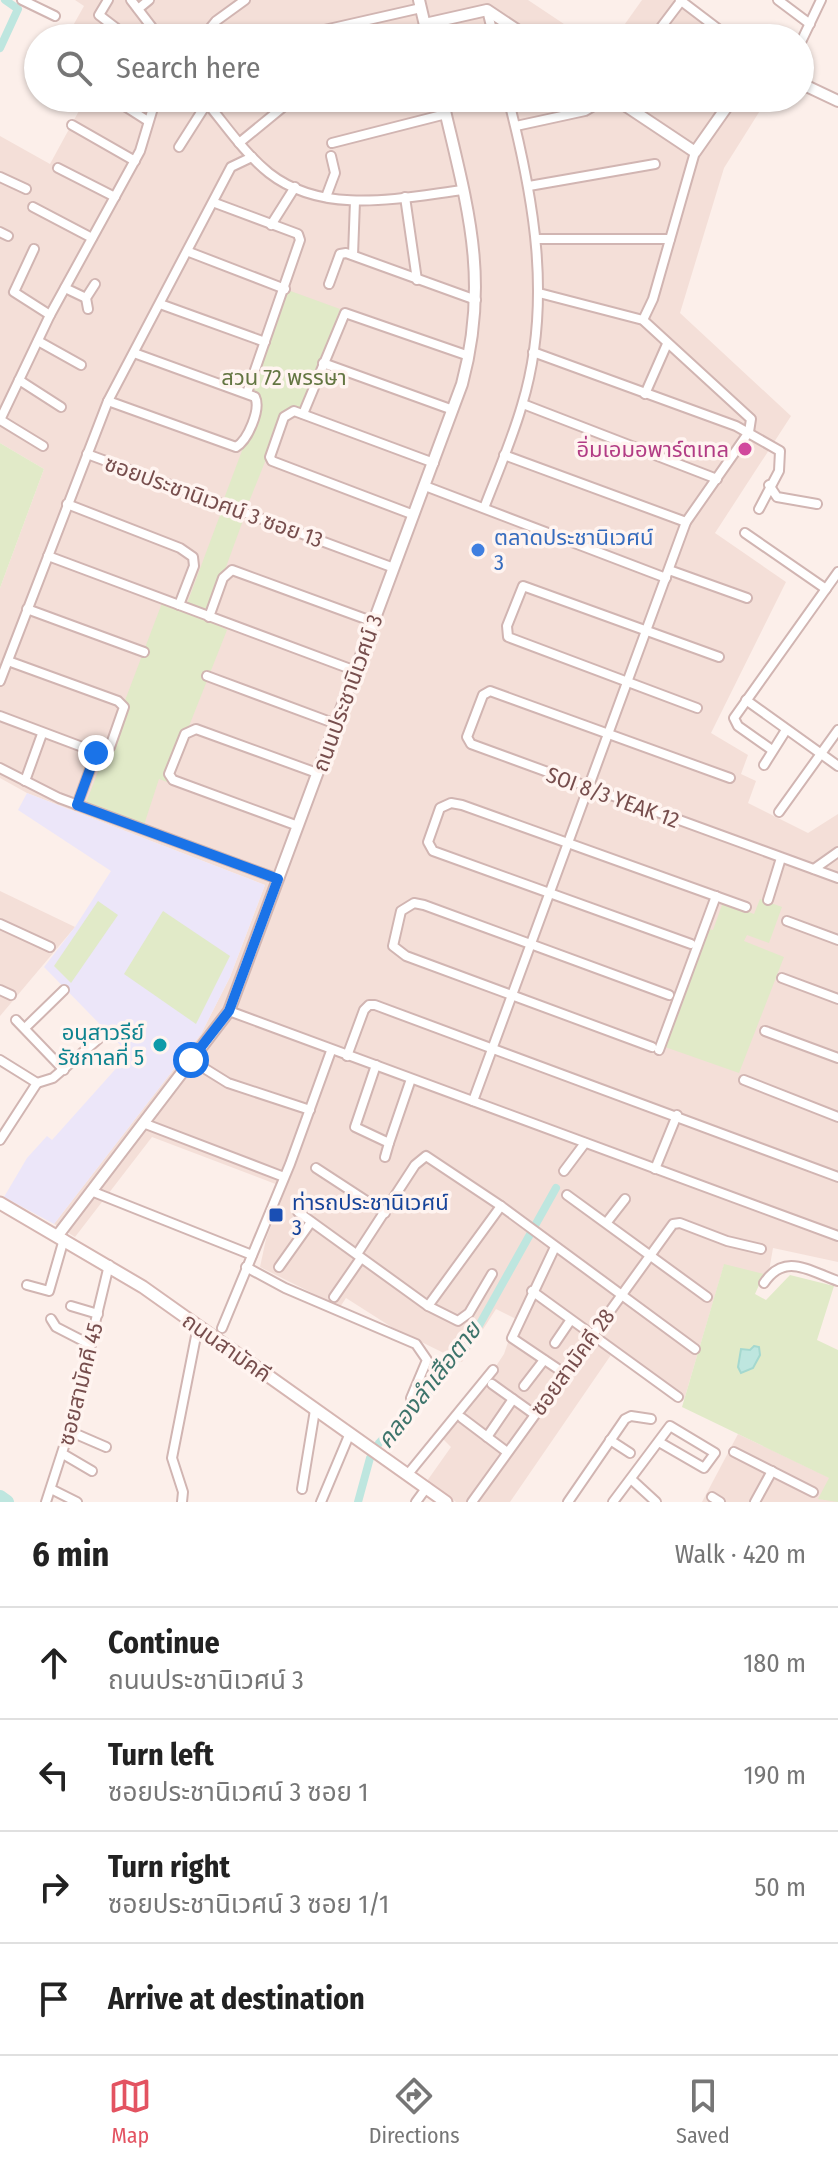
<!DOCTYPE html>
<html lang="en">
<head>
<meta charset="utf-8">
<style>
  :root { --surface:#fff; --page:#f6f6f6; --text:#222; --muted:#767676; --line:#e0e0e0; --accent:#e35361 }
  body { margin:0; font-family:"Fira Sans Condensed","Noto Sans Thai",sans-serif; background:var(--page); color:var(--text) }
  .stop { position:absolute; width:24px; height:24px; margin:-18px; border:6px solid #1a73e8; border-radius:50%; background:#fff }
  .stop.end { background:#1a73e8; border-color:#fff; box-shadow:0 2px 8px #0008 }
  .list { margin:0; padding:0; list-style:none }
  h2 { display:flex; justify-content:space-between; align-items:center; height:104px; margin:0; padding:0 32px; font-size:34px }
  h2 small { font-size:26px; font-weight:400; color:var(--muted) }
  .list li { display:grid; grid-template-columns:52px 1fr auto; gap:24px; align-items:center; box-sizing:border-box; height:112px; padding:0 32px; border-top:2px solid var(--line) }
  .list b { display:block; font-size:30px; white-space:nowrap }
  .list p { margin:0; font-size:26px; white-space:nowrap; color:var(--muted) }
  .list em { font-size:26px; font-style:normal; color:var(--muted) }
  .icon { flex:none; width:44px; height:44px; fill:none; stroke:currentColor; stroke-width:2; stroke-linecap:round; stroke-linejoin:round }
  .map { position:relative; flex:none; width:838px; height:1502px; overflow:hidden }
  .search { position:absolute; background:var(--surface); box-shadow:0 2px 6px #0004; left:24px; right:24px; top:24px; height:88px; display:flex; align-items:center; gap:20px; box-sizing:border-box; padding:0 28px; border-radius:44px; color:var(--muted); font-size:30px }
  .sheet { height:552px; background:var(--surface) }
  nav { display:flex; justify-content:space-around; align-items:center; box-sizing:border-box; height:112px; border-top:2px solid var(--line); background:var(--surface); font-size:22px; color:var(--muted) }
  nav a { display:grid; justify-items:center; gap:4px }
  nav .on { color:var(--accent) }
  .map>svg:first-child { display:block }
  .residential { fill:#f4dfd8 }
  .education { fill:#ece6f9 }
  .green { fill:#e1eac8 }
  .water { fill:#bee6df; stroke:#a4d8cf; stroke-width:2 }
  .lines { fill:none; stroke-linecap:round; stroke-linejoin:round }
  .canal { stroke:#bee6df; stroke-width:8 }
  .river { stroke:#bee6df; stroke-width:14 }
  .minor-casing { stroke:#d1b5b2; stroke-width:12 }
  .tertiary-casing { stroke:#d1b5b2; stroke-width:14 }
  .secondary-casing { stroke:#d6b6b2; stroke-width:15 }
  .minor { stroke:#fff; stroke-width:8 }
  .tertiary { stroke:#fff; stroke-width:10 }
  .secondary { stroke:#fff; stroke-width:11 }
  .route { stroke:#1a73e8; stroke-width:10 }
  .hotel-dot { fill:#d1479c; stroke:#fff4f0; stroke-width:3 }
  .shop-dot { fill:#3f7fe0; stroke:#fff4f0; stroke-width:3 }
  .culture-dot { fill:#0f9aa8; stroke:#fff4f0; stroke-width:3 }
  .transit-dot { fill:#1a4fb4; stroke:#fff4f0; stroke-width:3 }
  .labels { text-anchor:middle; stroke-width:7; stroke-linejoin:round; paint-order:stroke }
  .park-label { font-size:22px; fill:#637642; stroke:#fff4f0 }
  .hotel-label { font-size:22px; fill:#b23c85; stroke:#fff4f0; text-anchor:end }
  .street-label { font-size:22px; fill:#774e4d; stroke:#fff4f0 }
  .shop-label { font-size:22px; fill:#366cbe; stroke:#fff4f0; text-anchor:start }
  .culture-label { font-size:22px; fill:#0d838f; stroke:#fff4f0; text-anchor:end }
  .transit-label { font-size:22px; fill:#164399; stroke:#fff4f0; text-anchor:start }
  .water-label { font-size:24px; font-style:italic; fill:#3d746b; stroke:#fff4f0 }
</style>
</head>
<body>
<div class="map">
<svg width="838" height="1502" viewBox="0 0 838 1502">
  <rect width="100%" height="100%" fill="#fcefea"/>
  <g class="residential">
    <polygon points="75,0 528,0 585,38 77,38 70,31 84,6"/>
    <polygon points="642,0 675,0 724,38 615,38"/>
    <polygon points="86,98 768,98 724,168 680,313 791,416 715,533 786,582 711,733 748,755 741,774 756,781 748,803 808,833 838,814 838,1262 773,1248 768,1277 724,1265 684,1400 613,1352 510,1502 456,1502 427,1481 451,1447 439,1435 480,1390 504,1354 516,1319 496,1309 462,1362 393,1328 346,1298 340,1307 260,1267 266,1239 286,1188 152,1137 75,1237 54,1224 201,1034 230,977 265,885 27,793 0,778 0,588 44,469 0,443 0,136 50,164"/>
    <polygon points="0,891 75,927 0,1016"/>
    <polygon points="738,1434 830,1478 838,1502 702,1502"/>
  </g>
  <polygon class="education" points="27,793 265,885 230,977 201,1034 54,1224 4,1197 27,1158 47,1136 52,1140 129,1054 44,967 75,927 111,871 18,810"/>
  <g class="green">
    <polygon points="285,289 340,309 301,414 286,409 245,512 222,504 261,400 245,394"/>
    <polygon points="0,443 44,469 0,588"/>
    <polygon points="223,507 245,515 207,619 227,630 167,782 159,779 144,825 86,803 162,603 185,609"/>
    <polygon points="760,899 782,907 769,943 747,935 744,941 784,957 739,1073 665,1047 709,929 713,930 723,902 754,914"/>
    <polygon points="98,901 118,915 71,983 54,966"/>
    <polygon points="163,911 230,956 196,1024 124,974"/>
    <polygon points="724,1264 764,1274 755,1294 766,1300 790,1275 834,1286 817,1340 838,1350 838,1502 818,1499 829,1478 682,1407"/>
  </g>
  <polygon class="water" points="754,1346 759,1347 760,1355 753,1368 741,1373 738,1367 741,1349 750,1350"/>
  <g class="lines">
    <g class="canal">
      <polyline points="0,48 18,9 5,0"/>
      <polyline points="358,1502 370,1458 379,1443 436,1385 472,1338 556,1188"/>
    </g>
    <polyline class="river" points="0,1497 7,1502"/>
    <g class="minor-casing">
      <g id="minor">
        <polyline points="22,0 55,16"/>
        <polyline points="108,0 99,15 129,38"/>
        <polyline points="131,0 160,38"/>
        <polyline points="680,0 730,38"/>
        <polyline points="778,0 810,24"/>
        <polyline points="138,9 149,0"/>
        <polyline points="487,10 494,38"/>
        <polyline points="311,33 421,8"/>
        <polyline points="202,38 216,21 245,0"/>
        <polyline points="653,38 681,1"/>
        <polyline points="800,44 821,0"/>
        <polyline points="112,98 148,121"/>
        <path d="M203,98c22,26 40,54 66,75 55,43 131,25 194,17"/>
        <polyline points="712,98 725,108"/>
        <polyline points="72,125 135,161"/>
        <polyline points="516,126 585,111 607,98"/>
        <polyline points="239,143 294,98"/>
        <polyline points="332,143 446,114"/>
        <polyline points="179,147 207,103"/>
        <polyline points="58,168 115,197"/>
        <polyline points="0,177 26,189"/>
        <polyline points="529,186 655,164"/>
        <polyline points="326,197 335,173 331,156"/>
        <polyline points="405,197 417,280"/>
        <polyline points="215,203 298,234 300,240 247,393"/>
        <polyline points="33,207 92,238"/>
        <polyline points="271,225 295,187"/>
        <polyline points="0,232 8,236"/>
        <polyline points="537,239 670,239"/>
        <polyline points="34,249 14,292 50,315"/>
        <polyline points="189,252 285,289"/>
        <polyline points="353,255 355,201"/>
        <polyline points="329,284 340,254 346,253 476,300"/>
        <polyline points="65,288 86,298"/>
        <polyline points="160,304 265,342"/>
        <polyline points="88,309 86,298 95,284"/>
        <polyline points="643,320 653,299 695,152"/>
        <polyline points="38,341 81,365"/>
        <polyline points="533,352 736,426 780,451 779,471 759,509"/>
        <polyline points="323,363 453,410"/>
        <polyline points="19,380 61,407"/>
        <polyline points="645,394 667,344"/>
        <path d="M108,401l128,46c12,-7 25,-38 19,-50l-121,-44"/>
        <polyline points="523,404 717,479"/>
        <polyline points="303,414 345,313 469,356"/>
        <polyline points="0,420 50,315 140,151 156,98"/>
        <polyline points="2,421 43,446"/>
        <polyline points="87,454 394,568"/>
        <polyline points="504,455 686,522"/>
        <polyline points="769,485 777,497 817,504"/>
        <polyline points="425,486 666,578"/>
        <polyline points="67,504 180,548 193,557 194,566 179,605"/>
        <path d="M484,508c13,-34 28,-68 38,-103 31,-102 12,-207 -14,-307"/>
        <polyline points="414,515 272,461 270,457 284,417 294,411 434,463"/>
        <polyline points="745,533 826,589"/>
        <polyline points="48,556 356,671"/>
        <polyline points="669,570 747,598"/>
        <polyline points="27,609 144,652"/>
        <polyline points="209,617 223,578 232,570 374,622"/>
        <polyline points="207,676 336,724"/>
        <polyline points="0,681 108,401 231,167 252,157"/>
        <polyline points="746,700 838,766"/>
        <polyline points="697,708 508,637 507,626 523,586 719,657"/>
        <polyline points="0,716 101,754 110,747 124,707 118,701 8,661"/>
        <polyline points="772,750 738,726 734,718 838,572"/>
        <polyline points="764,765 786,730"/>
        <polyline points="0,768 59,798 278,879"/>
        <polyline points="730,778 490,691 483,695 467,737 471,744 838,878"/>
        <polyline points="25,781 42,734"/>
        <polyline points="77,805 96,753"/>
        <polyline points="779,812 838,730"/>
        <polyline points="298,826 173,780 169,774 185,734 196,729 317,773"/>
        <polyline points="814,869 838,852"/>
        <polyline points="768,900 781,858"/>
        <polyline points="787,921 838,940"/>
        <polyline points="0,924 50,947"/>
        <polyline points="691,944 433,851 428,842 440,808 451,803 462,805 746,907"/>
        <polyline points="782,978 838,999"/>
        <polyline points="0,990 11,995"/>
        <polyline points="229,1011 838,1236"/>
        <polyline points="16,1020 64,1070"/>
        <polyline points="25,1028 64,990"/>
        <polyline points="765,1031 838,1058"/>
        <polyline points="652,1047 406,956 393,946 401,911 414,903 424,905 669,995"/>
        <polyline points="659,1050 716,896"/>
        <polyline points="347,1056 364,1010 369,1005 375,1005 838,1177"/>
        <polyline points="0,1060 37,1083"/>
        <polyline points="191,1060 228,1083 310,1110"/>
        <polyline points="376,1065 355,1127 389,1143 411,1079"/>
        <polyline points="744,1080 838,1117"/>
        <polyline points="37,1083 53,1078 103,1035"/>
        <polyline points="473,1101 686,522 749,432 751,419 643,320 539,293"/>
        <polyline points="143,1123 284,1177"/>
        <polyline points="0,1140 37,1083"/>
        <polyline points="385,1157 389,1143"/>
        <polyline points="316,1168 385,1213"/>
        <polyline points="655,1169 677,1115"/>
        <polyline points="564,1171 585,1143"/>
        <polyline points="91,1191 252,1255"/>
        <polyline points="567,1195 707,1297"/>
        <polyline points="298,1212 428,1306 458,1321 469,1313 492,1274"/>
        <polyline points="607,1222 625,1199"/>
        <polyline points="555,1247 512,1338 564,1373"/>
        <polyline points="357,1254 415,1165 426,1156 501,1206 695,1349"/>
        <polyline points="246,1267 285,1288 416,1344 427,1360 411,1398"/>
        <polyline points="279,1267 311,1222"/>
        <path d="M764,1283c21,-31 45,-12 74,-2"/>
        <polyline points="27,1285 49,1291 64,1239"/>
        <polyline points="532,1291 678,1397"/>
        <polyline points="334,1297 361,1258"/>
        <polyline points="71,1306 98,1314"/>
        <polyline points="428,1306 501,1206"/>
        <polyline points="51,1319 56,1327 91,1345"/>
        <polyline points="222,1328 290,1164 331,1051"/>
        <polyline points="555,1343 570,1321"/>
        <polyline points="492,1384 534,1414"/>
        <polyline points="524,1386 544,1360"/>
        <polyline points="462,1418 507,1452"/>
        <polyline points="69,1431 106,1447"/>
        <polyline points="487,1437 513,1399"/>
        <polyline points="610,1440 630,1453"/>
        <polyline points="734,1452 813,1492"/>
        <polyline points="63,1454 92,1471"/>
        <polyline points="408,1474 493,1370"/>
        <polyline points="631,1479 656,1502"/>
        <polyline points="51,1489 77,1502"/>
        <polyline points="302,1489 315,1410"/>
        <polyline points="712,1497 720,1502"/>
        <polyline points="46,1502 69,1431 109,1265"/>
        <polyline points="182,1502 183,1492 172,1458 198,1326"/>
        <polyline points="321,1502 350,1433"/>
        <polyline points="416,1502 427,1487"/>
        <polyline points="472,1502 673,1224 680,1223 727,1241 761,1249"/>
        <polyline points="568,1502 625,1419 631,1416 651,1419"/>
        <polyline points="613,1502 670,1426 715,1453 704,1468 659,1442"/>
        <polyline points="755,1502 772,1471"/>
      </g>
    </g>
    <g class="tertiary-casing">
      <g id="tertiary">
        <polyline points="419,0 428,38"/>
        <polyline points="425,24 487,10 529,38"/>
        <polyline points="800,83 838,101"/>
        <polyline points="614,98 695,152 733,98"/>
        <path d="M58,1235l171,-224 233,-627c29,-108 4,-182 -20,-286"/>
      </g>
    </g>
    <g class="secondary-casing">
      <polyline id="secondary" points="0,1203 143,1287 446,1502"/>
    </g>
    <use href="#minor" class="minor"/>
    <use href="#tertiary" class="tertiary"/>
    <use href="#secondary" class="secondary"/>
  </g>
  <g class="lines">
    <polyline class="route" points="96,753 77,805 278,879 229,1011 191,1060"/>
  </g>
  <circle class="hotel-dot" cx="745" cy="449" r="8"/>
  <circle class="shop-dot" cx="478" cy="550" r="8"/>
  <circle class="culture-dot" cx="160" cy="1045" r="8"/>
  <rect class="transit-dot" x="268" y="1207" width="16" height="16" rx="4"/>
  <g class="labels">
    <g class="park-label">
      <text x="284" y="385">สวน 72 พรรษา</text>
    </g>
    <g class="hotel-label">
      <text x="729" y="457">อิ่มเอมอพาร์ตเทล</text>
    </g>
    <g class="street-label">
      <text transform="translate(214 501) rotate(20)" y="8">ซอยประชานิเวศน์ 3 ซอย 13</text>
      <text transform="translate(347 693) rotate(-70)" y="8">ถนนประชานิเวศน์ 3</text>
      <text transform="translate(613 797) rotate(20)" y="8">SOI 8/3 YEAK 12</text>
      <text transform="translate(227 1347) rotate(35)" y="8">ถนนสามัคคี</text>
      <text transform="translate(572 1362) rotate(-54)" y="8">ซอยสามัคคี 28</text>
      <text transform="translate(80 1384) rotate(-76)" y="8">ซอยสามัคคี 45</text>
    </g>
    <g class="shop-label">
      <text x="494" y="545">ตลาดประชานิเวศน์<tspan x="494" dy="25">3</tspan></text>
    </g>
    <g class="culture-label">
      <text x="144" y="1040">อนุสาวรีย์<tspan x="144" dy="25">รัชกาลที่ 5</tspan></text>
    </g>
    <g class="transit-label">
      <text x="292" y="1210">ท่ารถประชานิเวศน์<tspan x="292" dy="25">3</tspan></text>
    </g>
    <g class="water-label">
      <text transform="translate(429 1385) rotate(-52)" y="8">คลองลำเสือตาย</text>
    </g>
  </g>
</svg>
<div class="stop" style="left:191px;top:1060px"></div>
<div class="stop end" style="left:96px;top:753px"></div>
<div class="search"><svg class="icon" aria-label="search" viewBox="0 0 24 24"><circle cx="10" cy="10" r="6"/><path d="M15 15l6 6"/></svg>Search here</div>
</div>
<section class="sheet">
<h2>6 min<small>Walk · 420 m</small></h2>
<ul class="list">
<li><svg class="icon" aria-label="ahead" viewBox="0 0 24 24"><path d="M12 20V5M6 11l6-6 6 6"/></svg><div><b>Continue</b><p>ถนนประชานิเวศน์ 3</p></div><em>180 m</em></li>
<li><svg class="icon" aria-label="left" viewBox="0 0 24 24"><path d="M17 20v-9H6M10 6l-5 5 5 5"/></svg><div><b>Turn left</b><p>ซอยประชานิเวศน์ 3 ซอย 1</p></div><em>190 m</em></li>
<li><svg class="icon" aria-label="right" viewBox="0 0 24 24"><path d="M7 20v-9h11M14 6l5 5-5 5"/></svg><div><b>Turn right</b><p>ซอยประชานิเวศน์ 3 ซอย 1/1</p></div><em>50 m</em></li>
<li><svg class="icon" aria-label="arrive" viewBox="0 0 24 24"><path d="M6 21V4h12l-3 4 3 4H6"/></svg><div><b>Arrive at destination</b></div></li>
</ul>
</section>
<nav>
<a class="on"><svg class="icon" aria-label="map" viewBox="0 0 24 24"><path d="M3 6l6-2 6 2 6-2v14l-6 2-6-2-6 2zM9 4v14M15 6v14"/></svg>Map</a>
<a><svg class="icon" aria-label="directions" viewBox="0 0 24 24"><path d="M12 3l9 9-9 9-9-9zM9 14v-3h6M13 9l2 2-2 2"/></svg>Directions</a>
<a><svg class="icon" aria-label="saved" viewBox="0 0 24 24"><path d="M7 4h10v16l-5-4-5 4z"/></svg>Saved</a>
</nav>
</body>
</html>
